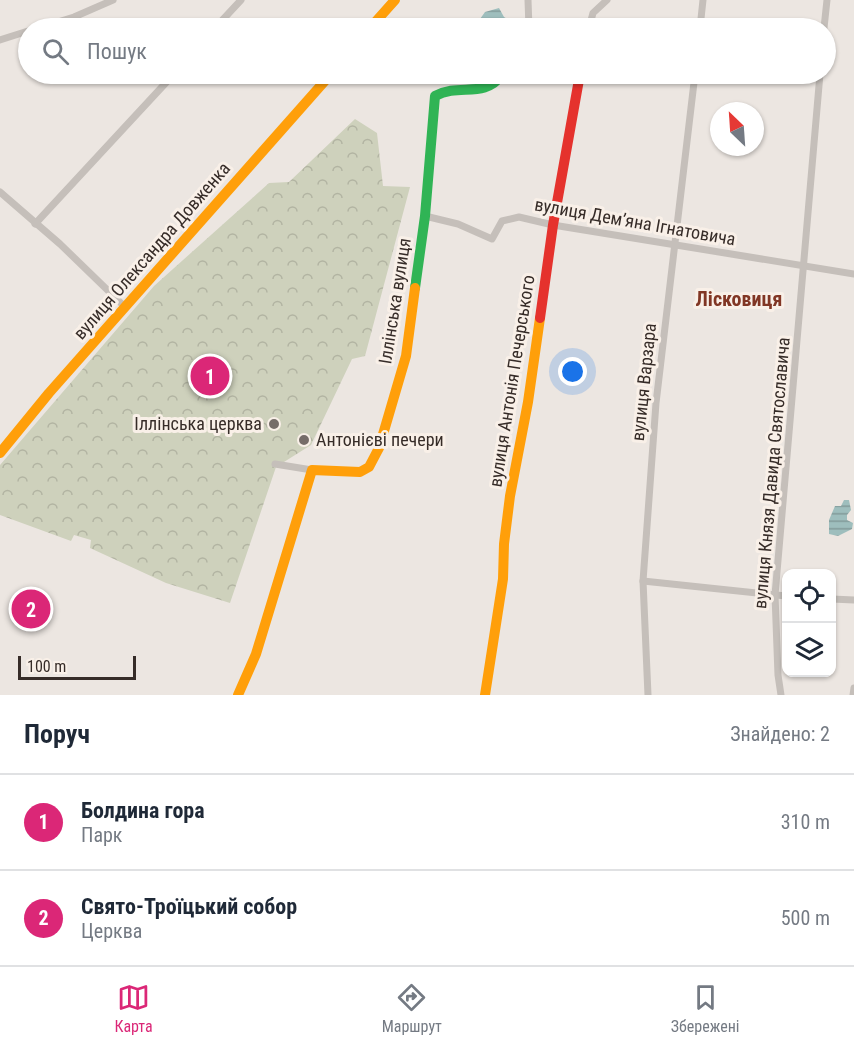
<!DOCTYPE html>
<html lang="uk">
<head>
<meta charset="utf-8">
<style>
  :root { --surface:#fff; --page:#f2f2f3; --text:#1f2937; --muted:#747a83; --line:#e0e1e3; --accent:#db2777 }
  body { margin:0; font-family:"Roboto Condensed",sans-serif; background:var(--page); color:var(--text) }
  .controls { position:absolute; right:18px; bottom:18px; display:grid; overflow:hidden; border-radius:12px; box-shadow:0 2px 4px #0004 }
  .controls button { width:54px; height:54px; display:grid; place-items:center; padding:0; border:0; border-bottom:2px solid var(--line); background:var(--surface); color:var(--text); font:30px sans-serif }
  .compass { position:absolute; left:710px; top:102px; width:54px; height:54px; border-radius:50%; background:var(--surface); box-shadow:0 2px 4px #0004; rotate:335deg }
  .scale { position:absolute; left:18px; bottom:15px; width:118px; box-sizing:border-box; padding-left:6px; border:3px solid #362c28; border-top:0; font-size:16px; line-height:21px; white-space:nowrap; color:#362c28; -webkit-text-stroke:4px #f9f0e8; paint-order:stroke }
  .you { position:absolute; left:573px; top:372px; width:21px; height:21px; margin:-15px; border:4px solid #fff; border-radius:50%; background:#1a73e8; box-shadow:0 0 0 9px #1a73e833 }
  .badge { display:grid; place-items:center; width:39px; height:39px; border-radius:50%; background:var(--accent); color:#fff; font-size:20px; font-weight:700 }
  .pin { position:absolute; translate:-50% -50%; border:3px solid #fff; box-shadow:0 2px 6px #0006 }
  .list { margin:0; padding:0; list-style:none }
  h2 { display:flex; justify-content:space-between; align-items:center; height:78px; margin:0; padding:0 24px; font-size:26px }
  h2 small { font-size:20px; font-weight:400; color:var(--muted) }
  .list li { display:grid; grid-template-columns:39px 1fr auto; gap:18px; align-items:center; box-sizing:border-box; height:96px; padding:0 24px; border-top:2px solid var(--line) }
  .list b { display:block; font-size:22px; white-space:nowrap }
  .list p { margin:0; font-size:20px; white-space:nowrap; color:var(--muted) }
  .list em { font-size:20px; font-style:normal; color:var(--muted) }
  .icon { flex:none; width:33px; height:33px; fill:none; stroke:currentColor; stroke-width:2; stroke-linecap:round; stroke-linejoin:round }
  .map { position:relative; flex:none; width:854px; height:695px; overflow:hidden }
  .search { position:absolute; background:var(--surface); box-shadow:0 2px 4px #0004; left:18px; right:18px; top:18px; height:66px; display:flex; align-items:center; gap:15px; box-sizing:border-box; padding:0 21px; border-radius:33px; color:var(--muted); font-size:22px }
  .sheet { height:270px; background:var(--surface) }
  nav { display:flex; justify-content:space-around; align-items:center; box-sizing:border-box; height:84px; border-top:2px solid var(--line); background:var(--surface); font-size:16px; color:var(--muted) }
  nav a { display:grid; justify-items:center; gap:3px }
  nav .on { color:var(--accent) }
  .map>svg:first-child { display:block }
  .park { fill:url(#park-crowns) }
  .water { fill:url(#water-rules) }
  .lines { fill:none; stroke-linecap:round; stroke-linejoin:round }
  .street { stroke:#c5bfba; stroke-width:7 }
  .fast { stroke:#30b455; stroke-width:10 }
  .slow { stroke:#ff9f0a; stroke-width:10 }
  .jam { stroke:#e5322d; stroke-width:10 }
  .poi-dot { fill:#766d69; stroke:#f9f0e8; stroke-width:2 }
  .labels { text-anchor:middle; stroke-width:6; stroke-linejoin:round; paint-order:stroke }
  .street-label { font-size:18px; fill:#362c28; stroke:#f9f0e8 }
  .poi-label { font-size:18px; fill:#362c28; stroke:#f9f0e8; text-anchor:end }
  .neighbourhood-label { font-size:20px; font-weight:bold; fill:#813624; stroke:#f9f0e8 }
</style>
</head>
<body>
<div class="map">
<svg width="854" height="695" viewBox="0 0 854 695">
  <defs>
    <pattern id="park-crowns" width="20" height="18" patternUnits="userSpaceOnUse" patternTransform="scale(1.5)"><rect width="20" height="18" fill="#ced1bc"/><path d="M2 6a3 3 0 1 1 6 0M12 15a3 3 0 1 1 6 0" fill="none" stroke="#b2b4a2"/></pattern>
    <pattern id="water-rules" width="6" height="5" patternUnits="userSpaceOnUse" patternTransform="scale(1.5)"><rect width="6" height="5" fill="#9ebebd"/><path d="M0 2.5h6" fill="none" stroke="#829b9a"/></pattern>
  </defs>
  <rect width="100%" height="100%" fill="#ece6e1"/>
  <polygon class="park" points="355,119 377,133 383,186 410,187 365,356 352,359 311,445 276,467 230,603 166,583 90,548 91,540 74,535 71,541 0,515 0,465 154,286 269,183 289,182"/>
  <g class="water">
    <polygon points="499,8 504,17 511,21 506,28 482,28 480,19 485,12"/>
    <polygon points="844,500 849,500 851,510 847,515 847,520 853,523 852,529 838,536 829,534 829,520 835,506 841,506"/>
  </g>
  <g class="lines">
    <g class="street">
      <polyline points="528,0 529,28"/>
      <polyline points="38,28 74,17 113,0"/>
      <polyline points="215,28 241,0"/>
      <polyline points="589,28 593,13 607,0"/>
      <polyline points="700,28 703,0"/>
      <polyline points="824,28 827,0"/>
      <polyline points="0,40 28,31"/>
      <polyline points="0,192 60,244 125,307"/>
      <polyline points="425,216 458,224 492,239 502,221 519,217 553,225 854,274"/>
      <polyline points="35,224 174,74"/>
      <polyline points="275,464 312,470"/>
      <polyline points="643,581 786,596"/>
      <polyline points="832,599 854,600"/>
      <polyline points="648,695 643,581 656,403 695,74"/>
      <polyline points="781,695 778,675 775,595 820,74"/>
      <polyline points="853,695 854,688"/>
    </g>
    <path class="fast" d="M415,288l10,-72 10,-120c26,-14 47,4 68,-22"/>
    <g class="slow">
      <polyline points="370,28 395,0"/>
      <polyline points="0,453 49,393 331,74"/>
      <polyline points="238,695 256,654 312,470 360,472 369,467 379,448 406,356 415,288"/>
      <polyline points="485,695 503,579 504,544 510,496 528,402 540,318"/>
    </g>
    <polyline class="jam" points="540,318 553,225 580,74"/>
  </g>
  <g class="poi-dot">
    <circle cx="274" cy="424" r="6"/>
    <circle cx="304" cy="440" r="6"/>
  </g>
  <g class="labels">
    <g class="street-label">
      <text transform="translate(635 222) rotate(10)" y="6">вулиця Демʼяна Ігнатовича</text>
      <text transform="translate(152 251) rotate(-49)" y="6">вулиця Олександра Довженка</text>
      <text transform="translate(395 301) rotate(-81)" y="6">Іллінська вулиця</text>
      <text transform="translate(512 381) rotate(-81)" y="6">вулиця Антонія Печерського</text>
      <text transform="translate(644 382) rotate(-84)" y="6">вулиця Варзара</text>
      <text transform="translate(772 473) rotate(-85)" y="6">вулиця Князя Давида Святославича</text>
    </g>
    <g class="poi-label">
      <text x="262" y="430">Іллінська церква</text>
      <text x="316" y="446" text-anchor="start">Антонієві печери</text>
    </g>
    <g class="neighbourhood-label">
      <text x="739" y="306">Лісковиця</text>
    </g>
  </g>
</svg>
<div class="controls">
<button><svg class="icon" aria-label="locate" viewBox="0 0 24 24"><circle cx="12" cy="12" r="6"/><path d="M12 2v4M12 18v4M2 12h4M18 12h4"/></svg></button>
<button><svg class="icon" aria-label="layers" viewBox="0 0 24 24"><path d="M12 4l9 5-9 5-9-5zM3 14l9 5 9-5"/></svg></button>
</div>
<svg class="compass" viewBox="-18 -18 36 36"><path d="M0-13l5 13h-10z" fill="#e53935"/><path d="M0 13l5-13h-10z" fill="#747a83"/></svg>
<div class="scale">100 m</div>
<div class="you"></div>
<div class="pin badge" style="left:210px;top:376px">1</div>
<div class="pin badge" style="left:31px;top:609px">2</div>
<div class="search"><svg class="icon" aria-label="search" viewBox="0 0 24 24"><circle cx="10" cy="10" r="6"/><path d="M15 15l6 6"/></svg>Пошук</div>
</div>
<section class="sheet">
<h2>Поруч<small>Знайдено: 2</small></h2>
<ul class="list">
<li><span class="badge">1</span><div><b>Болдина гора</b><p>Парк</p></div><em>310 m</em></li>
<li><span class="badge">2</span><div><b>Свято-Троїцький собор</b><p>Церква</p></div><em>500 m</em></li>
</ul>
</section>
<nav>
<a class="on"><svg class="icon" aria-label="map" viewBox="0 0 24 24"><path d="M3 6l6-2 6 2 6-2v14l-6 2-6-2-6 2zM9 4v14M15 6v14"/></svg>Карта</a>
<a><svg class="icon" aria-label="directions" viewBox="0 0 24 24"><path d="M12 3l9 9-9 9-9-9zM9 14v-3h6M13 9l2 2-2 2"/></svg>Маршрут</a>
<a><svg class="icon" aria-label="saved" viewBox="0 0 24 24"><path d="M7 4h10v16l-5-4-5 4z"/></svg>Збережені</a>
</nav>
</body>
</html>
